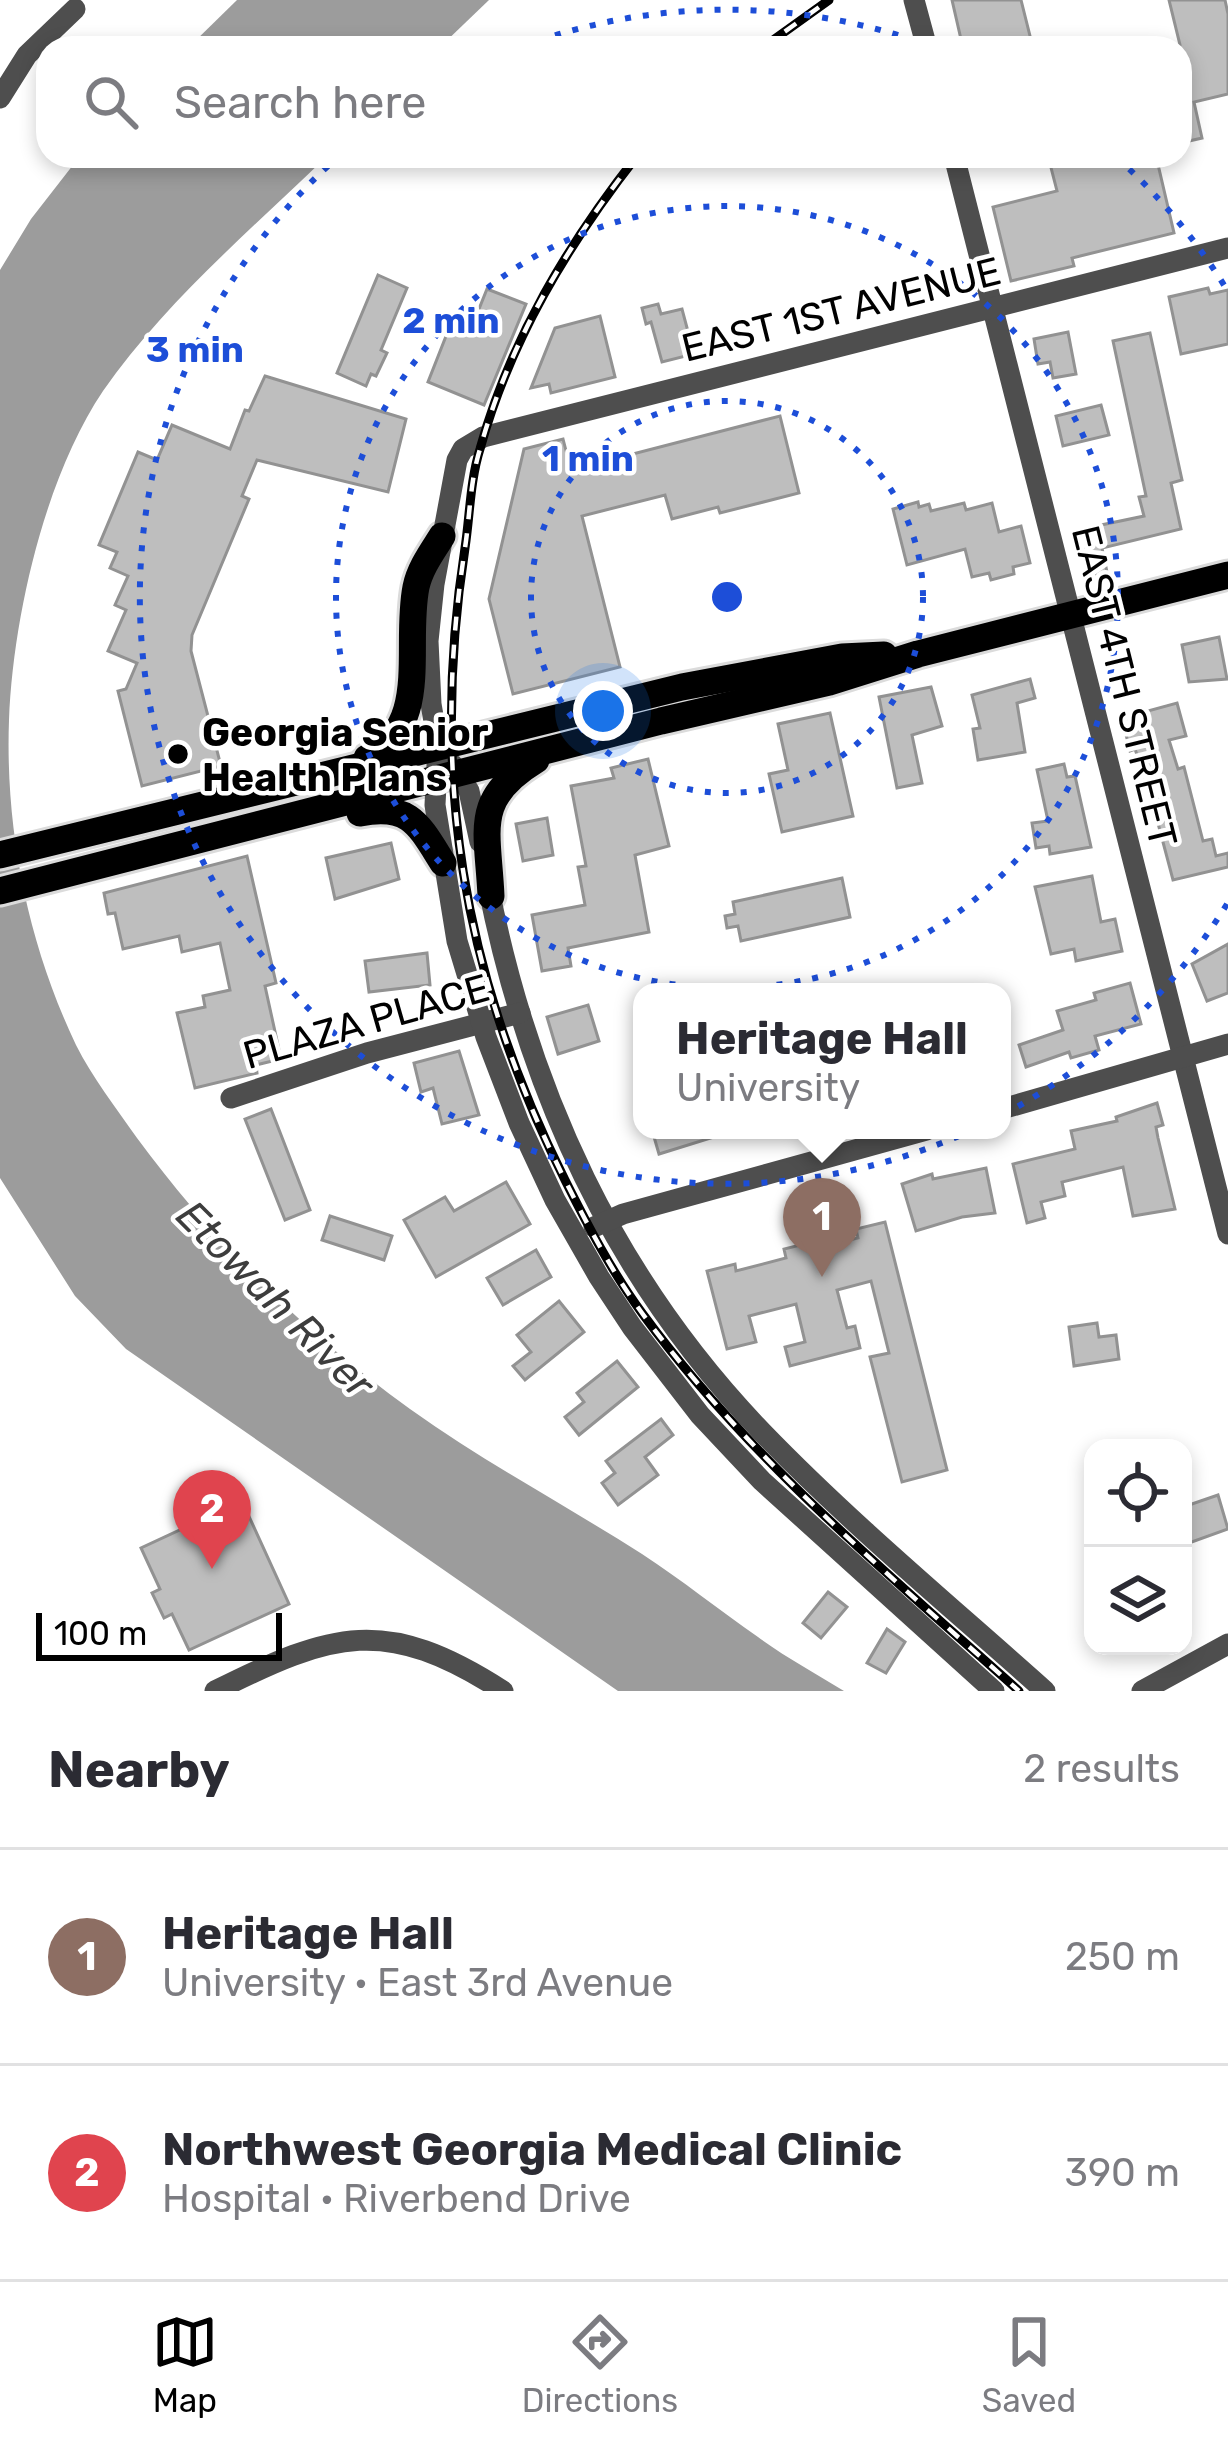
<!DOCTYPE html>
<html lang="en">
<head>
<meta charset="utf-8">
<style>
  :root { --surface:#fff; --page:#f7f7f7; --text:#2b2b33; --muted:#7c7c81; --line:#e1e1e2; --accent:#000 }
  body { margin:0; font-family:Rubik,sans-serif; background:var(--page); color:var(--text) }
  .controls { position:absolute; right:36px; bottom:36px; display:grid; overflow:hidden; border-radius:24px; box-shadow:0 6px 18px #0003 }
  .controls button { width:108px; height:108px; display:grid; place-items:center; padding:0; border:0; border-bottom:3px solid var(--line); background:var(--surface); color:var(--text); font:60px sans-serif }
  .scale { position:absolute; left:36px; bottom:30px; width:246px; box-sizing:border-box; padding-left:12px; border:6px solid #000; border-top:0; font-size:33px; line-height:42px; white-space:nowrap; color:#000; -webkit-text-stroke:9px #fff; paint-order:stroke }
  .you { position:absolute; left:603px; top:711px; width:42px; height:42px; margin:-30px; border:9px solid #fff; border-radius:50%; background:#1a73e8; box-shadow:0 0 0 18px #1a73e833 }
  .badge { display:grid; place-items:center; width:78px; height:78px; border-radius:50%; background:var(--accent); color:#fff; font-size:39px; font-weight:700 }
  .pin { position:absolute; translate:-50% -99px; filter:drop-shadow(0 3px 6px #0008) }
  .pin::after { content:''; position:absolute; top:63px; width:42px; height:36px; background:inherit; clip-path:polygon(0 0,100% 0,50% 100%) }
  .popup { position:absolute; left:633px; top:983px; width:378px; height:156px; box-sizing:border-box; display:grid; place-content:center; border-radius:24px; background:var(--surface); filter:drop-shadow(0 3px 9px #0005); font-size:39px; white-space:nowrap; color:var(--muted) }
  .popup b { font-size:45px; color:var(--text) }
  .popup::after { content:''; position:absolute; left:50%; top:100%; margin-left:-24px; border:24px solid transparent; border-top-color:var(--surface) }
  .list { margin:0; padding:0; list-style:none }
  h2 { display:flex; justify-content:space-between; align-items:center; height:156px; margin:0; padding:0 48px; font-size:51px }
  h2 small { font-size:39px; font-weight:400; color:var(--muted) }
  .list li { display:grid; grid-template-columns:78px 1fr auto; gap:36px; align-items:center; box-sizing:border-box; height:216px; padding:0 48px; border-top:3px solid var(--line) }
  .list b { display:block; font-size:45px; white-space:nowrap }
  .list p { margin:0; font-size:39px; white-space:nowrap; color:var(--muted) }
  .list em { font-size:39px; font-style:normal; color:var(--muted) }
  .icon { flex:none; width:66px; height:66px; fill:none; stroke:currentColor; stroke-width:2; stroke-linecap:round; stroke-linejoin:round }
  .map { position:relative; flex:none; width:1228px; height:1691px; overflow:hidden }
  .search { position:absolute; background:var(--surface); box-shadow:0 6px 18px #0003; left:36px; right:36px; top:36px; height:132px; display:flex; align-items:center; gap:30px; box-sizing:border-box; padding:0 42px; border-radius:36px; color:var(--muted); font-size:45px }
  .sheet { height:588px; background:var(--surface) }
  nav { display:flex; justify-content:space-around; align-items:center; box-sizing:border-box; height:168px; border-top:3px solid var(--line); background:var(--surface); font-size:33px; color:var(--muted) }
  nav a { display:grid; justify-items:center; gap:6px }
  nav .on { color:var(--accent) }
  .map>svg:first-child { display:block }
  .water { fill:#9c9c9c }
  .building { fill:#bebebe; stroke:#929292; stroke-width:3 }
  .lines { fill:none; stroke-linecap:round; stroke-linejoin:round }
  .major-casing { stroke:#dbdbdb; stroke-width:33 }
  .minor { stroke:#4e4e4e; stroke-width:21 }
  .major { stroke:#000; stroke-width:27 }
  .rail-casing { stroke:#000; stroke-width:9 }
  .rail { stroke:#fff; stroke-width:4.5; stroke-dasharray:14; stroke-linecap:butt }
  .ring { fill:none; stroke:#1d4ed8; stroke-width:6; stroke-dasharray:6 12 }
  .poi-dot { fill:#000; stroke:#fff; stroke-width:4.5 }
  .labels { text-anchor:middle; stroke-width:9; stroke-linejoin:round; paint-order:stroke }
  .street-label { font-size:39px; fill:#000; stroke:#fff }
  .poi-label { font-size:39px; font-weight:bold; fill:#000; stroke:#fff; text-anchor:start }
  .water-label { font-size:42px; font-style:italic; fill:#3d3d3d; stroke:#fff }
  .centre { fill:#1d4ed8; stroke:#fff; stroke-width:6 }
  .ring-label { font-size:36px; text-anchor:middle; font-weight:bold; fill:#1d4ed8; stroke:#fff; stroke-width:9; stroke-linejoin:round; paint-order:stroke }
</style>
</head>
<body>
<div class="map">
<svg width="1228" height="1691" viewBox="0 0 1228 1691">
  <rect width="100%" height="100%" fill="#fff"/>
  <g class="water">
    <polygon points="237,0 489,0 439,48 188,48"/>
    <path d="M80,156h247c-77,75 -162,146 -224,235 -58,86 -90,226 -94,329 -4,111 19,224 67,325 16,32 40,63 61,93 76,103 168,196 273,271 74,53 155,96 232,145 40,26 77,56 116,83 27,20 57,36 86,54h-226l-492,-342 -51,-53 -75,-118v-908l31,-51z"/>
  </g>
  <g class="building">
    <polygon points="952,0 1021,0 1033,48 963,48"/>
    <polygon points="1169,0 1225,0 1228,14 1228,94 1194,102 1202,138 1180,143 1180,45"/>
    <polygon points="1048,156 1156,156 1174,233 1072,258 1074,266 1011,281 993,207 1057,191"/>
    <polygon points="378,275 407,288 381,350 387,353 376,376 371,374 366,386 337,373"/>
    <polygon points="1208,288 1210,294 1228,290 1228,344 1181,354 1169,297"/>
    <polygon points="487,289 526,304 484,405 428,382 450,326 469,334"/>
    <polygon points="658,304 661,314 682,309 694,354 662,362 651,322 646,324 642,308"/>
    <polygon points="600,316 615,377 551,393 549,384 531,388 555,328"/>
    <polygon points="1068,332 1076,374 1053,378 1050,362 1038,364 1034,339"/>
    <polygon points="1150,333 1182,480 1171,483 1181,529 1102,548 1107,572 1092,575 1082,529 1144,516 1139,497 1146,496 1113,341"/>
    <polygon points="265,376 406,419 388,492 257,460 242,496 249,499 192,635 191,651 221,766 142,786 118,691 126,689 137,663 108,651 126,610 115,605 128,576 110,568 117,552 99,545 138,452 157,460 172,425 230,449 245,410 249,411"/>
    <polygon points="1101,405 1109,435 1063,446 1056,416"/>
    <polygon points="780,416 799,493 720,513 718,507 672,519 665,495 582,516 620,667 513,694 489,599 524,449 563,439 571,470"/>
    <polygon points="918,502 919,507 929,504 931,511 964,503 966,510 992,503 999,532 1021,526 1030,563 1013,567 1014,574 991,580 989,573 972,577 965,549 907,565 893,509"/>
    <polygon points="1219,637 1227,679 1189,682 1182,645"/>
    <polygon points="1030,679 1035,698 1017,703 1025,752 978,760 973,729 980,728 972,695"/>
    <polygon points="931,687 942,726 912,735 922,783 897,788 879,697"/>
    <polygon points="1177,703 1186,736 1169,740 1178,769 1184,767 1203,841 1212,839 1216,856 1228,853 1228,867 1173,880 1150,793 1135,749 1130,751 1122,718"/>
    <polygon points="830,713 853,816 782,832 769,774 788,770 778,724"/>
    <polygon points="648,759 669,846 635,855 649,932 568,948 571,966 542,971 532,915 585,905 578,867 586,866 571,786 614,778 611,768"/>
    <polygon points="1064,764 1067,777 1075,776 1091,847 1050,854 1049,846 1036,848 1032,823 1048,821 1037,770"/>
    <polygon points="547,818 553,855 523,861 516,824"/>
    <polygon points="391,843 399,879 335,899 326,858"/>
    <polygon points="247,856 276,983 265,986 281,1059 256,1065 257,1073 195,1088 177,1013 205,1007 203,996 230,990 220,943 182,952 179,936 123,949 115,913 108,914 104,893"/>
    <polygon points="1092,876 1101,922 1115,919 1122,951 1076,961 1074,949 1051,954 1035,887"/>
    <polygon points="842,878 850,917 741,941 738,926 727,928 725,916 735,914 733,902"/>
    <polygon points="1228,944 1228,993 1207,1001 1192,964"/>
    <polygon points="427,953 430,985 369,992 365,961"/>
    <polygon points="1130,983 1141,1024 1095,1036 1099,1050 1071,1058 1069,1052 1026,1067 1019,1045 1063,1030 1057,1011 1096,1000 1094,993"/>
    <polygon points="588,1005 599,1041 558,1054 547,1017"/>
    <polygon points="459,1051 479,1115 442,1124 433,1088 421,1092 414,1063"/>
    <polygon points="1157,1103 1163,1125 1156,1127 1158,1138 1175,1209 1133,1216 1123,1167 1062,1182 1065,1196 1041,1202 1045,1218 1027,1223 1013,1164 1075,1149 1071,1131 1117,1121 1116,1117"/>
    <polygon points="271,1109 310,1210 285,1220 245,1119"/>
    <polygon points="652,1130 727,1130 727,1133 659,1154"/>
    <polygon points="986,1168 995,1213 962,1217 916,1231 902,1184 932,1174 933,1179"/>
    <polygon points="506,1182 530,1224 436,1277 404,1220 445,1197 454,1211"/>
    <polygon points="330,1216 392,1236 384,1260 322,1240"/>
    <polygon points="885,1222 947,1470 902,1482 870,1357 889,1353 871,1281 837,1290 847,1328 855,1326 860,1348 790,1366 785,1347 805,1342 796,1304 749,1316 756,1342 727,1349 707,1271 735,1264 736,1271 786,1258 784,1249 808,1243 810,1250 858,1238 856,1229"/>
    <polygon points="536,1250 551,1277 503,1305 487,1278"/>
    <polygon points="559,1301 584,1332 525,1380 513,1366 531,1352 517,1335"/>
    <polygon points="1097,1323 1099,1337 1116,1335 1119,1359 1074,1366 1069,1327"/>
    <polygon points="617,1361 638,1387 579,1435 565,1417 584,1402 577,1393"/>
    <polygon points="661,1419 673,1435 645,1457 658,1475 618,1505 602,1483 615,1473 606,1461"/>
    <polygon points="1218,1495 1228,1529 1189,1543 1183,1507"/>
    <polygon points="242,1501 289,1604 189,1650 172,1614 164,1618 152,1593 160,1589 141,1548"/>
    <polygon points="828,1592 847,1607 821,1638 803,1623"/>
    <polygon points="887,1629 905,1642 886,1673 867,1663"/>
  </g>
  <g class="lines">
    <g class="major-casing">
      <g id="major">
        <path d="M367,758c65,-34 37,-110 49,-171 4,-19 16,-35 26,-51"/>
        <path d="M360,813c50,-10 59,12 83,50"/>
        <polyline points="0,855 682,687 842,657 884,655"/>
        <polyline points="0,891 661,721 829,682 918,654 1228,575"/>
        <path d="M491,896c-3,-67 -19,-97 45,-136"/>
      </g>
    </g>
    <g class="minor">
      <polyline points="914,0 927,48"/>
      <polyline points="0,98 27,55 75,9"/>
      <polyline points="954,156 1228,1234"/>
      <polyline points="453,765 469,791 480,842"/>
      <path d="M488,885c41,208 126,393 274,547 89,92 188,174 283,259"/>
      <polyline points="231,1098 367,1053 520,1013"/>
      <polyline points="1002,1109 1228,1044"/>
      <polyline points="594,1227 623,1214 927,1130"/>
      <path d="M215,1691c118,-59 170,-76 288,0"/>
      <polyline points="994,1691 762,1481 700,1415 632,1327 599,1277 555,1200 519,1123 486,1037 457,941 435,805 438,745 431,704 428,641 434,584 457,460 463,449 483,437 1228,248"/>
      <polyline points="1142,1691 1228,1644"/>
    </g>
    <use href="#major" class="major"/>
    <g class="rail-casing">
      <g id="rail">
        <polyline points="762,48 829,0"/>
        <path d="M637,156c-69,88 -127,184 -157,293 -10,32 -10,66 -15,99 -35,226 -3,427 100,632 23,46 47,92 77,133 106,145 244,259 377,378"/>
      </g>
    </g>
    <use href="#rail" class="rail"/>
  </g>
  <g class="ring">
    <circle cx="727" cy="597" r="196"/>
    <circle cx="727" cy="597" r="391"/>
    <path d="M1227 904A587 587 0 1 1 338 157M521 47A587 587 0 0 1 933 47M1116 157A587 587 0 0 1 1227 290"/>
  </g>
  <circle class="poi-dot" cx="178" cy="754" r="12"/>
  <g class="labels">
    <g class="street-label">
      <text transform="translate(841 309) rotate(-14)" y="14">EAST 1ST AVENUE</text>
      <text transform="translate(1125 686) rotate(76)" y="14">EAST 4TH STREET</text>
      <text transform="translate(366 1021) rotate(-16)" y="14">PLAZA PLACE</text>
    </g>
    <g class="poi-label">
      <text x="202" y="746">Georgia Senior<tspan x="202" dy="45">Health Plans</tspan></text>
    </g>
    <g class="water-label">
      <text transform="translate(276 1299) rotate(45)" y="15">Etowah River</text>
    </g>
  </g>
  <circle cx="727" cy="597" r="18" class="centre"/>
  <g class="ring-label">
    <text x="451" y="333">2 min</text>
    <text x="195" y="362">3 min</text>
    <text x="588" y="471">1 min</text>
  </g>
</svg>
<div class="controls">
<button><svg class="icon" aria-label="locate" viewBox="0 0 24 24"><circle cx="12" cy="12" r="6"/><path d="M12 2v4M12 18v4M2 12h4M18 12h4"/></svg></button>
<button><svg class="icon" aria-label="layers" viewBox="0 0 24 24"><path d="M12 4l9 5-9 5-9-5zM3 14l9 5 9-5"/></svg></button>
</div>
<div class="scale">100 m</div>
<div class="you"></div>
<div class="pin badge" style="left:822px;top:1277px;background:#8d6e63">1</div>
<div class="popup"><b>Heritage Hall</b>University</div>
<div class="pin badge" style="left:212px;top:1569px;background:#e0444e">2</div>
<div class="search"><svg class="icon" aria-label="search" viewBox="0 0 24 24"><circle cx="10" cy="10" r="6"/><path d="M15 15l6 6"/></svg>Search here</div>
</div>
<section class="sheet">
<h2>Nearby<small>2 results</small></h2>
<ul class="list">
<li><span class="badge" style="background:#8d6e63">1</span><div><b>Heritage Hall</b><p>University · East 3rd Avenue</p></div><em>250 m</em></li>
<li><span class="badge" style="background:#e0444e">2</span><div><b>Northwest Georgia Medical Clinic</b><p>Hospital · Riverbend Drive</p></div><em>390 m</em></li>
</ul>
</section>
<nav>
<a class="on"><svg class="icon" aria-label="map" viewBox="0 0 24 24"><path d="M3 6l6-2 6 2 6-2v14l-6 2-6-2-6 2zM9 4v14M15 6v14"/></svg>Map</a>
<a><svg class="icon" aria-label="directions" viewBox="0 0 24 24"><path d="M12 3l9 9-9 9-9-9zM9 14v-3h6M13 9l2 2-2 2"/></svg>Directions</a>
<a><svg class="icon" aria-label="saved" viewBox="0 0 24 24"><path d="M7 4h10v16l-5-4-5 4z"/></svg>Saved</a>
</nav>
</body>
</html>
